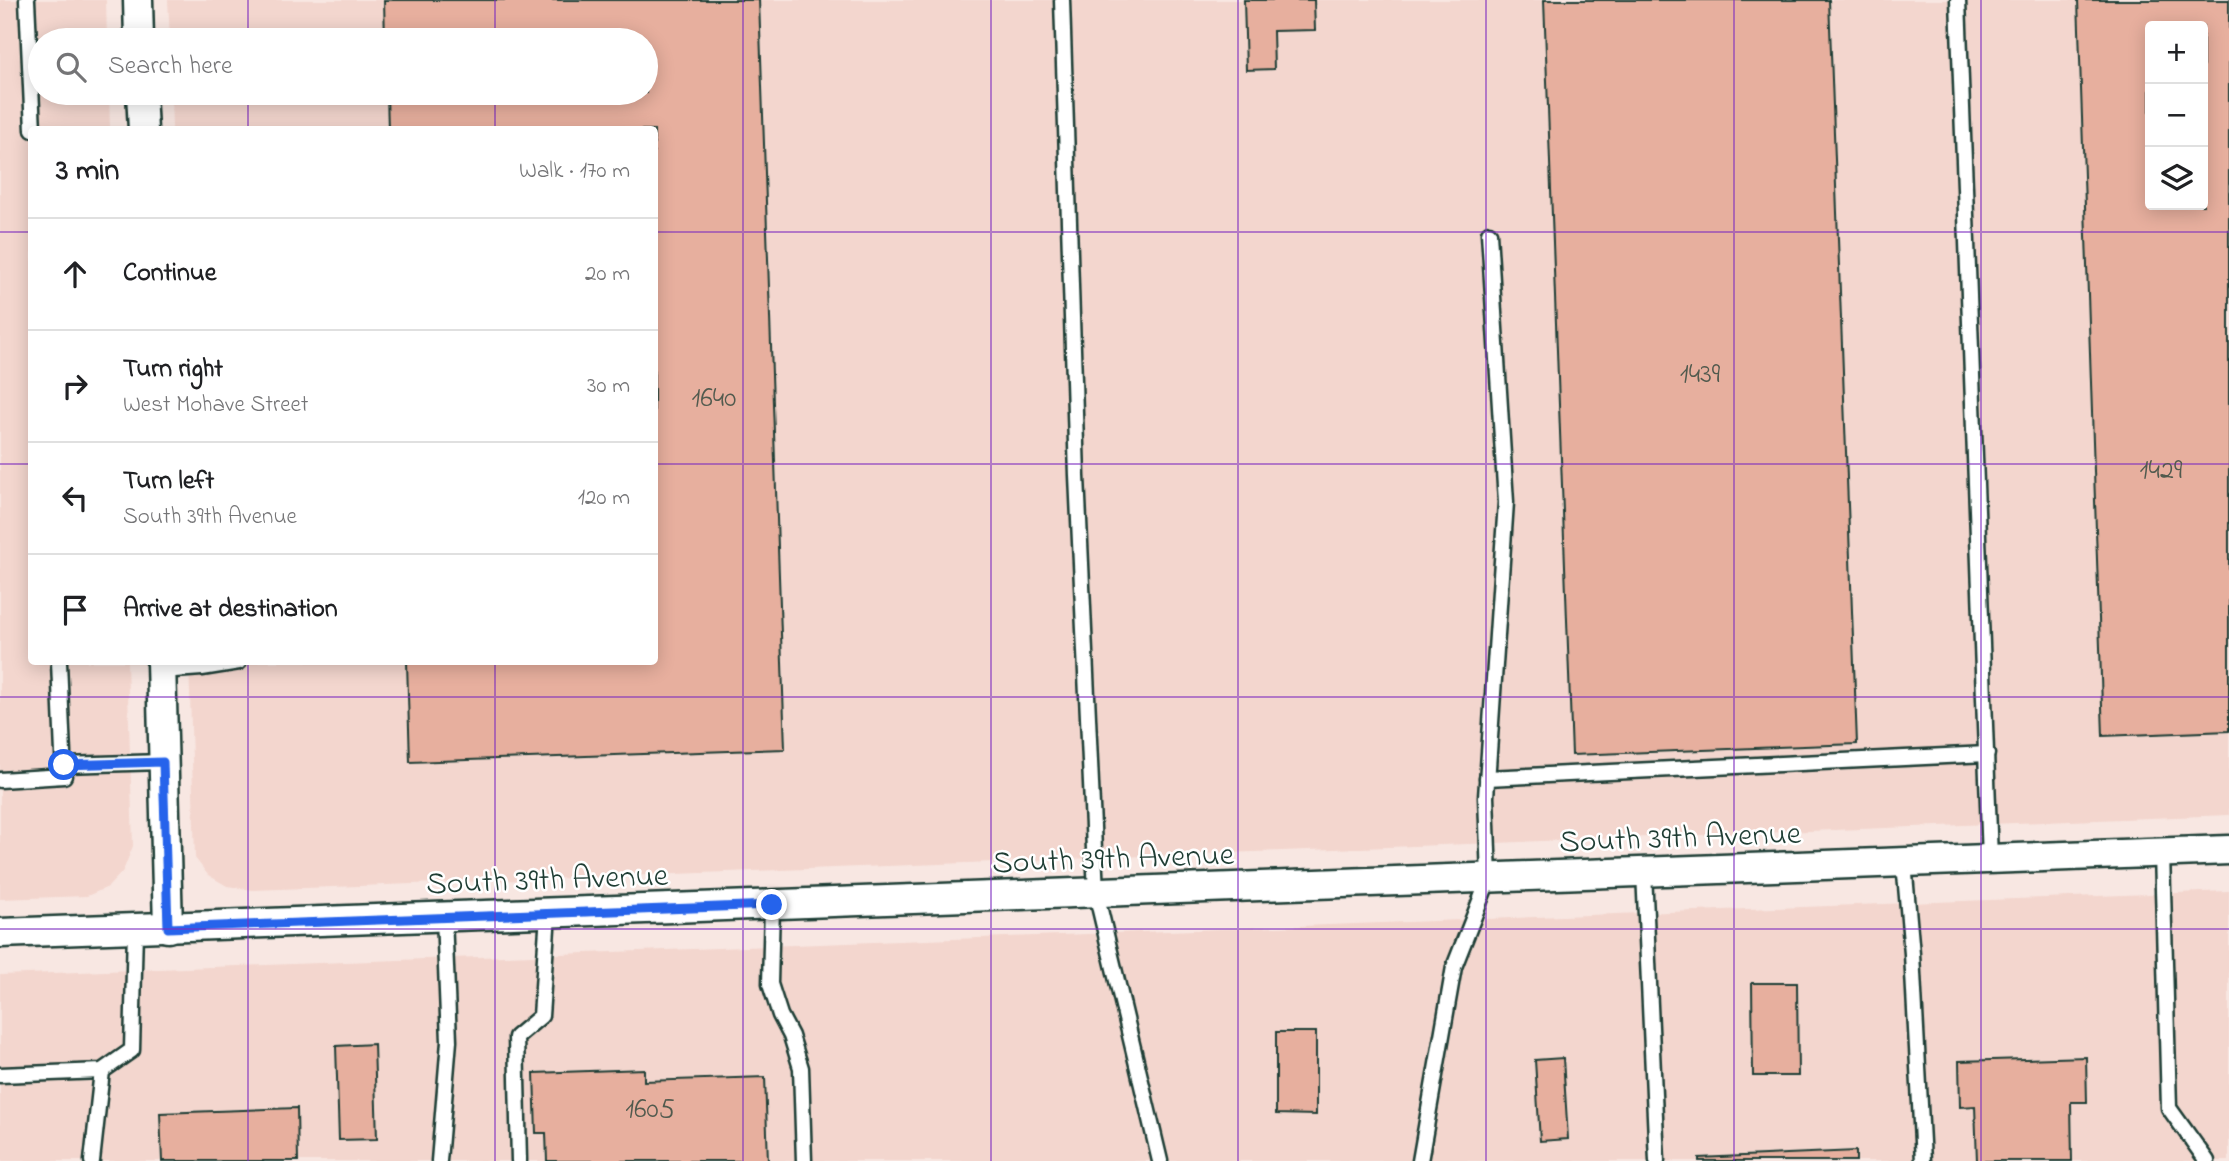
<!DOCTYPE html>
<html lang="en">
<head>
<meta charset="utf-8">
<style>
  :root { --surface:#fff; --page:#f6f6f6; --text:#202124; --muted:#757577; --line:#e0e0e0 }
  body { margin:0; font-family:"Indie Flower",sans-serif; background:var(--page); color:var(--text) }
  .controls { position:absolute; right:21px; top:21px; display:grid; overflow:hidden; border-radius:7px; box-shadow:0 4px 18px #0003 }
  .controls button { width:63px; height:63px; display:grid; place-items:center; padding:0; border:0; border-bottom:2px solid var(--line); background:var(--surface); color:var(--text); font:35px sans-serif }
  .stop { position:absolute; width:21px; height:21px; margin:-16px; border:5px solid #2563eb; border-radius:50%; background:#fff }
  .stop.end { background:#2563eb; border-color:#fff; box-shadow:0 2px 7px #0008 }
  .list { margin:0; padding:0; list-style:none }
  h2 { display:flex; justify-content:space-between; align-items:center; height:91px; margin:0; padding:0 28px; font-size:30px }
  h2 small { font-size:23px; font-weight:400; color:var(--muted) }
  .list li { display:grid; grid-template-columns:46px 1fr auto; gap:21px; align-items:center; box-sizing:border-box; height:112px; padding:0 28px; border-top:2px solid var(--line) }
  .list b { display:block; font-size:26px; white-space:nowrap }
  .list p { margin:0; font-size:23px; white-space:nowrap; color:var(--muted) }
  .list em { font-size:23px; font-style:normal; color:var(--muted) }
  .icon { flex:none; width:38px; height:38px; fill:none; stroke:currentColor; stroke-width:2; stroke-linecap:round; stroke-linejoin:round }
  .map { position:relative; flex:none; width:2229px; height:1161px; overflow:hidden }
  .search { position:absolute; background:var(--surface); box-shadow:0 4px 18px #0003; left:28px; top:28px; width:630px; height:77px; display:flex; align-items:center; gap:18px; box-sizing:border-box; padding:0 24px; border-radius:38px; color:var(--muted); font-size:26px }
  .panel { position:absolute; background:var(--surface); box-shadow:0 4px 18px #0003; left:28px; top:126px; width:630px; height:539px; border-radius:7px }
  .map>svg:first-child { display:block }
  .built { fill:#f3d6ce; fill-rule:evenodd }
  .building { fill:#e7af9e; stroke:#1f3d34; stroke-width:2; fill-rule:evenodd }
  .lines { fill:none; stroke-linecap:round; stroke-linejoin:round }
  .lane-casing { stroke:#1f3d34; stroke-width:19 }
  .street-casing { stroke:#1f3d34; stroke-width:33 }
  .lane { stroke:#fff; stroke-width:14 }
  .street { stroke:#fff; stroke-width:28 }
  .route { stroke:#2563eb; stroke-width:9 }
  .grid { fill:none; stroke:#7b2cbf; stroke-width:2; stroke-opacity:0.55 }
  .labels { text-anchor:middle; stroke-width:5; stroke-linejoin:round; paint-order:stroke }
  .number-label { font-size:28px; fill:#515a4e }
  .street-label { font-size:32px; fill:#1f3d34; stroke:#fff }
</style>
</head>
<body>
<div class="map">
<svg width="2229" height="1161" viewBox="0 0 2229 1161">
  <rect width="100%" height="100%" fill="#f8e7e2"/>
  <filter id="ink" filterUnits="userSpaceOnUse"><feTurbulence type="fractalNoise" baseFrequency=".0143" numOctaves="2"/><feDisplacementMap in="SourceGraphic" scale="14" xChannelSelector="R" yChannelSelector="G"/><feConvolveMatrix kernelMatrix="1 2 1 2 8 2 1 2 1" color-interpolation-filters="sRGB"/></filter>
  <g filter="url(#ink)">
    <g class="built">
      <polygon points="0,0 106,0 107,40 40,40 40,93 109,93 110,129 32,130 32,662 127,662 133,846 123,871 108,887 87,896 0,899"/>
      <path d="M168,0h2061v815l-1976,75 -26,-4 -19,-11 -13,-17 -6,-196h465v-532l-482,-1 -1,-36h475v-53h-476zM2150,26h53v179h-53z"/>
      <polygon points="2229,891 2229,1161 0,1161 0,975"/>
    </g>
    <g class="building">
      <polygon points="384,0 759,0 785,749 410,762 407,662 654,662 654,130 388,130 387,93 646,93 646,40 385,40"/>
      <polygon points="1244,0 1314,0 1315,30 1273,31 1274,69 1246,70"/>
      <polygon points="1544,0 1829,0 1857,744 1572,755"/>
      <path d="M2078,0h151v731l-126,5zM2150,26h53v179h-53z"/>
      <polygon points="1752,983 1797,983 1798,1076 1753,1076"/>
      <polygon points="1276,1032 1316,1032 1316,1115 1276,1114"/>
      <polygon points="374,1044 377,1139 339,1140 336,1046"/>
      <polygon points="2086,1057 2087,1102 2071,1102 2072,1161 1977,1161 1975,1106 1960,1107 1959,1061"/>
      <polygon points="1563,1058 1568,1139 1540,1141 1535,1060"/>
      <polygon points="644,1069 644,1081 765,1077 768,1161 547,1161 546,1133 536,1133 534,1073"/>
      <polygon points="297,1108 298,1161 162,1161 160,1113"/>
      <polygon points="1856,1151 1856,1161 1699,1161 1699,1158"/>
    </g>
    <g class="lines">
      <g class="lane-casing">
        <g id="lane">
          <polyline points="27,0 33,130"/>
          <polyline points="1062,0 1077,476 1096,893 1160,1161"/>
          <polyline points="1958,0 1990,859"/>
          <polyline points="161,671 202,668 239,662"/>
          <polyline points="64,765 163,762"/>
          <polyline points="1487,778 1987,754"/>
          <polyline points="0,780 64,776 59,662"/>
          <polyline points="2162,853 2169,1108 2207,1161"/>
          <polyline points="1904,863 1912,954 1923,1161"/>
          <polyline points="1644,872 1657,1161"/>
          <polyline points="772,905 770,984 780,1015 791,1036 801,1068 804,1161"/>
          <polyline points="0,1075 102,1071 132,1050 135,929"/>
          <polyline points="92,1161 102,1071"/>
          <polyline points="439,1161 449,1041 444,917"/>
          <polyline points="519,1161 516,1037 541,1016 548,914"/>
          <polyline points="1420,1161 1454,967 1489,878 1486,797 1506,502 1489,233"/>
        </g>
      </g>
      <g class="street-casing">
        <g id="street">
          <polyline points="138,0 139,40"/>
          <polyline points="141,93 143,130"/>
          <polyline points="161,662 168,928"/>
          <polyline points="0,933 2229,850"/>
        </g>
      </g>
      <use href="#lane" class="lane"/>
      <use href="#street" class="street"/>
    </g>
  </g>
  <g class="lines" filter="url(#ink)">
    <polyline class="route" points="64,765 163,762 168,928 772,905"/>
  </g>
  <path class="grid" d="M248,0v40M495,0v40M743,0v1161M991,0v1161M1238,0v1161M1486,0v1161M1734,0v1161M1981,0v1161M248,93v37M495,93v37M0,232h32M654,232h1575M0,464h32M654,464h1575M248,662v499M495,662v499M0,697h2229M0,929h2229"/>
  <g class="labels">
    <g class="number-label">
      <text x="1700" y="382">1439</text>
      <text x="714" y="406">1640</text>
      <text x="2161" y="478">1429</text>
      <text x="650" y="1117">1605</text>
    </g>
    <g class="street-label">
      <text transform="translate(1680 836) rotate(-2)" y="11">South 39th Avenue</text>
      <text transform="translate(1113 857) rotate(-2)" y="11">South 39th Avenue</text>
      <text transform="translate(547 878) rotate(-2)" y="11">South 39th Avenue</text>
    </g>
  </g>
</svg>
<div class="controls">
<button>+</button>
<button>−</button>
<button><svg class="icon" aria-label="layers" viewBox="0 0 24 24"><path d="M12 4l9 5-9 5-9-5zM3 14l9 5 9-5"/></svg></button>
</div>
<div class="stop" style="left:64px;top:765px"></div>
<div class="stop end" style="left:772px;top:905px"></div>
<div class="search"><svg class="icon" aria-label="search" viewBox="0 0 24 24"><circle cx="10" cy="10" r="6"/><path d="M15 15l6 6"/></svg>Search here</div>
<section class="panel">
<h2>3 min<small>Walk · 170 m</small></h2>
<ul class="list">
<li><svg class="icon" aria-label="ahead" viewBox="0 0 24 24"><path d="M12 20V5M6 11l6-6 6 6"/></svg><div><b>Continue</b></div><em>20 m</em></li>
<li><svg class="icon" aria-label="right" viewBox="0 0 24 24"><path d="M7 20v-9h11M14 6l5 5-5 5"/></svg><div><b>Turn right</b><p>West Mohave Street</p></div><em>30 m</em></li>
<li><svg class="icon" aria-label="left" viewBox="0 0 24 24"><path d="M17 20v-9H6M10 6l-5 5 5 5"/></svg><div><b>Turn left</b><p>South 39th Avenue</p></div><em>120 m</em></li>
<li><svg class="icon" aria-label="arrive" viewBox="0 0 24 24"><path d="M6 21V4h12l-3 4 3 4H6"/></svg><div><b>Arrive at destination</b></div></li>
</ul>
</section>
</div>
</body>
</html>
